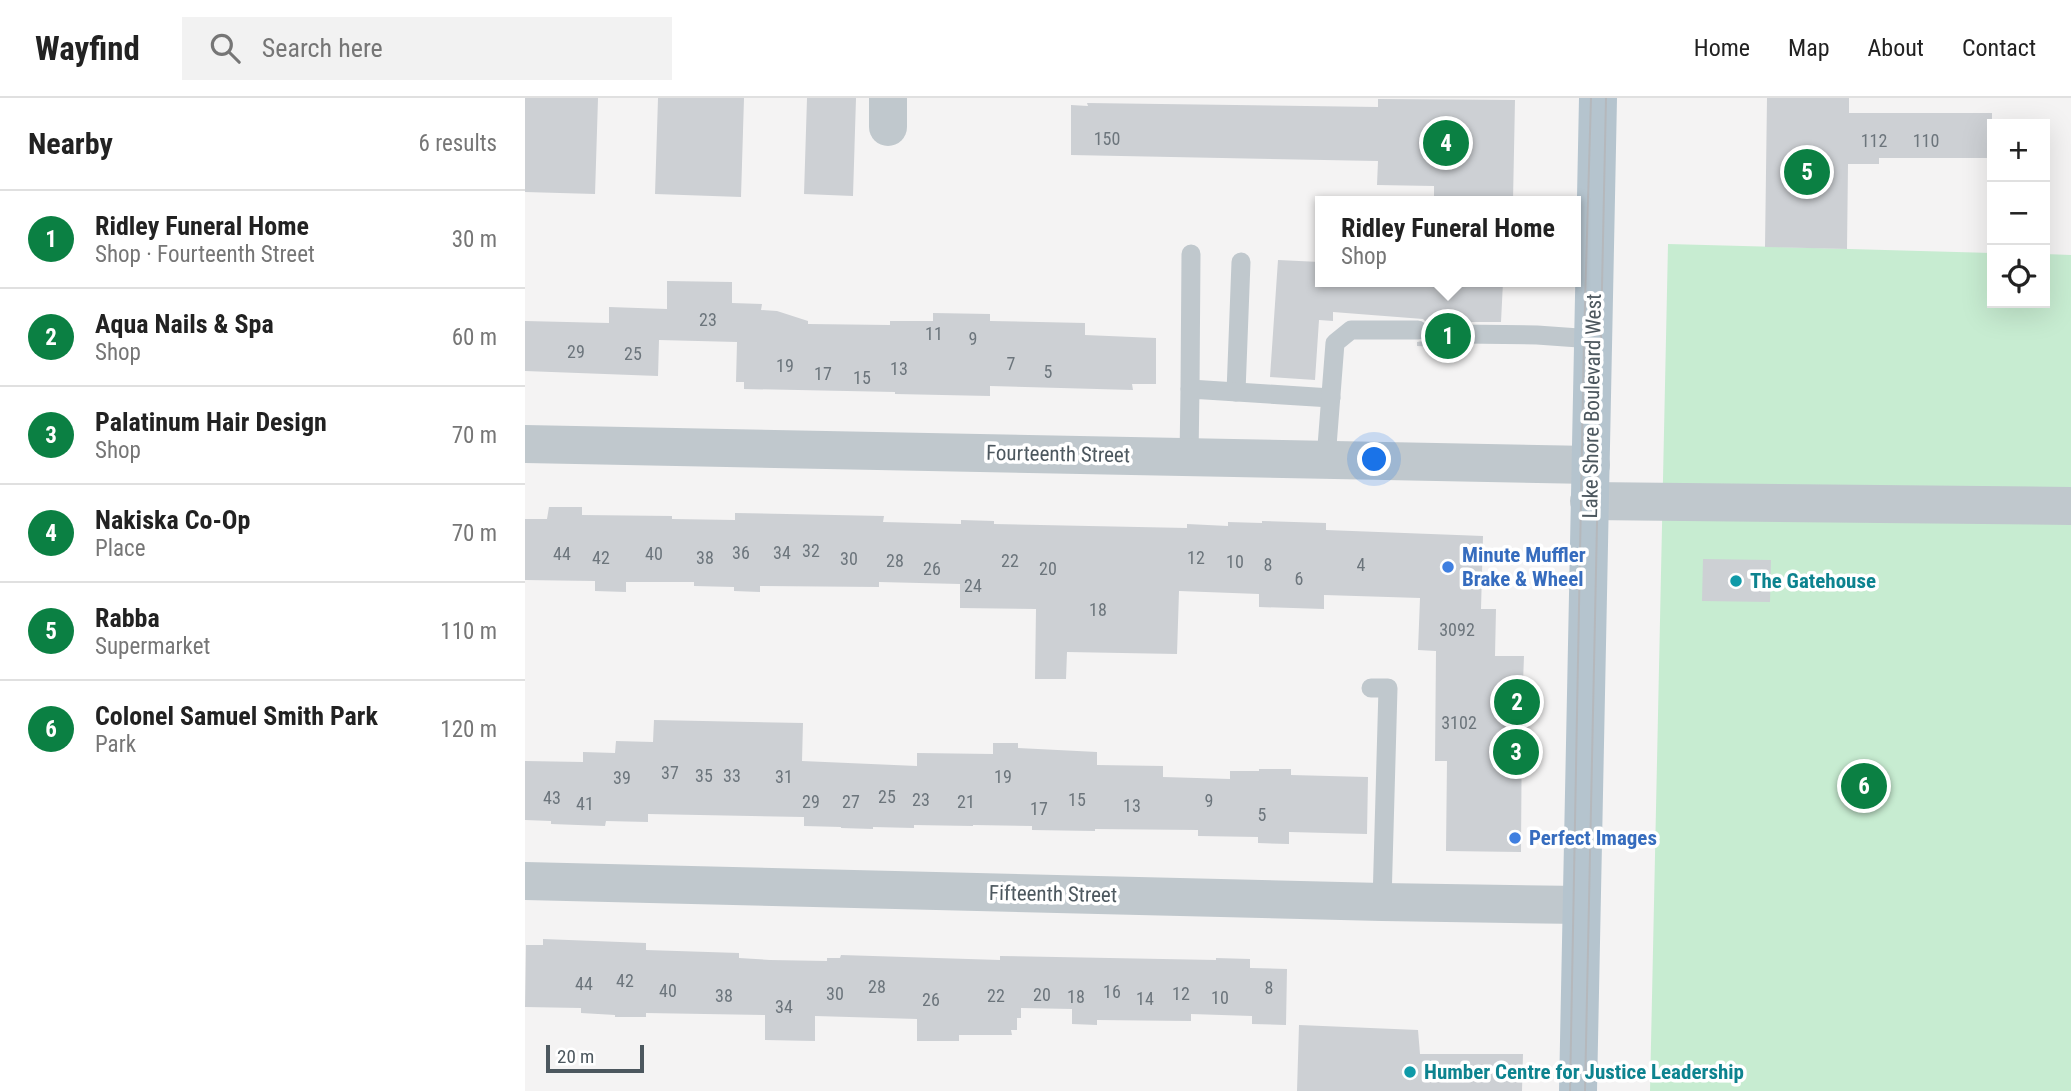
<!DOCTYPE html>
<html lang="en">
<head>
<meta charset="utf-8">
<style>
  :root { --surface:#fff; --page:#f2f2f2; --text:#222; --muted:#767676; --line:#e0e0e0; --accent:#0b8043 }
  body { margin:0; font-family:"Roboto Condensed",sans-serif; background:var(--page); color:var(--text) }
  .controls { position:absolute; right:21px; top:21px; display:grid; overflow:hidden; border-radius:0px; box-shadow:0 7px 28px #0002 }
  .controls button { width:63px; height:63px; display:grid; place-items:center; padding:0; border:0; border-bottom:2px solid var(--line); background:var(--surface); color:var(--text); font:35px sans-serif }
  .scale { position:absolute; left:21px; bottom:18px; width:98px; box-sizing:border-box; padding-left:7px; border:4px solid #4c575e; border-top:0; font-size:19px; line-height:24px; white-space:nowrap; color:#4c575e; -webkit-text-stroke:5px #fff; paint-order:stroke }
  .you { position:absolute; left:850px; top:362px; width:24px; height:24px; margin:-18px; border:5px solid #fff; border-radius:50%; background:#1a73e8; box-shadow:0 0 0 10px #1a73e833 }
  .badge { display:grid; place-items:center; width:46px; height:46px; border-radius:50%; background:var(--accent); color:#fff; font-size:23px; font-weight:700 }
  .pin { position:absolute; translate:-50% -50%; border:4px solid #fff; box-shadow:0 2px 7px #0006 }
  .popup { position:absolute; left:790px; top:98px; width:266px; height:91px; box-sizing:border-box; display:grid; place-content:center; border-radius:0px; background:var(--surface); filter:drop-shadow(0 2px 5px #0005); font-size:23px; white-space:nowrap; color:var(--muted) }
  .popup b { font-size:26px; color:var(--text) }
  .popup::after { content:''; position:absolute; left:50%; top:100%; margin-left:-14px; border:14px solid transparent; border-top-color:var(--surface) }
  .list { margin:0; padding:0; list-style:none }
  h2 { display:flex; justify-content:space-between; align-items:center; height:91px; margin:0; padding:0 28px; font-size:30px }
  h2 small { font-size:23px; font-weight:400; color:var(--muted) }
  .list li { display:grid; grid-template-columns:46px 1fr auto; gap:21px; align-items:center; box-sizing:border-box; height:98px; padding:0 28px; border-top:2px solid var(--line) }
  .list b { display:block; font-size:26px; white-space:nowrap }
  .list p { margin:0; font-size:23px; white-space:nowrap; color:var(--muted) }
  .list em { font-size:23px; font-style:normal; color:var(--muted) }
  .icon { flex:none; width:38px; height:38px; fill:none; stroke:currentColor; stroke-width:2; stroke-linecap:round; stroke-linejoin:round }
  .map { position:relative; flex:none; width:1546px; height:993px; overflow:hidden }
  header { display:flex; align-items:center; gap:42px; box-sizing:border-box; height:98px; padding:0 35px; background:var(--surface); border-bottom:2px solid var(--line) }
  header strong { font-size:33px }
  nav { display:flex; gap:38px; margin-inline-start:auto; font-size:24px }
  .search { width:490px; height:63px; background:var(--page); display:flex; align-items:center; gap:18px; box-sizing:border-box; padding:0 24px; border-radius:0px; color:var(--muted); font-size:26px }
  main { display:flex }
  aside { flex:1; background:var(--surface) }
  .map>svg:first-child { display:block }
  .green { fill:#c7ecd1 }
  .building { fill:#cdd0d4 }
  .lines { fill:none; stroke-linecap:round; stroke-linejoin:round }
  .lane { stroke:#c0c8cd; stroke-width:19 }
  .street { stroke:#c0c8cd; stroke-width:38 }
  .primary { stroke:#b5c4ce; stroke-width:38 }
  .tram { stroke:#b5b8bc; stroke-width:2 }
  .shop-dot { fill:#3f7fe0; stroke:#fff; stroke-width:2.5 }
  .culture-dot { fill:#0f9aa8; stroke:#fff; stroke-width:2.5 }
  .labels { text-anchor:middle; stroke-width:7; stroke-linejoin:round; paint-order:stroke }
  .number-label { font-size:18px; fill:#6c757c }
  .street-label { font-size:21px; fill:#4c575e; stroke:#fff }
  .shop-label { font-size:21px; font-weight:bold; fill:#366cbe; stroke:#fff; text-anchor:start }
  .culture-label { font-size:21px; font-weight:bold; fill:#0d838f; stroke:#fff; text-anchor:start }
</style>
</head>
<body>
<header>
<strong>Wayfind</strong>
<div class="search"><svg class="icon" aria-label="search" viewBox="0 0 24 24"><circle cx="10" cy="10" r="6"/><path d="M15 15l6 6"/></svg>Search here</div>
<nav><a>Home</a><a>Map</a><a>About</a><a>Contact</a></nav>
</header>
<main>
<aside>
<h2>Nearby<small>6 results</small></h2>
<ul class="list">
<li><span class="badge">1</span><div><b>Ridley Funeral Home</b><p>Shop · Fourteenth Street</p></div><em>30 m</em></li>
<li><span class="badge">2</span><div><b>Aqua Nails &amp; Spa</b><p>Shop</p></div><em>60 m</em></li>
<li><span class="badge">3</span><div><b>Palatinum Hair Design</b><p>Shop</p></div><em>70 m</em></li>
<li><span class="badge">4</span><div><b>Nakiska Co-Op</b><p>Place</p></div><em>70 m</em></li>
<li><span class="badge">5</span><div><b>Rabba</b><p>Supermarket</p></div><em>110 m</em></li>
<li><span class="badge">6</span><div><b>Colonel Samuel Smith Park</b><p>Park</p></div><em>120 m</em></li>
</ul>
</aside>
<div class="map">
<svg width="1546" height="993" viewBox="0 0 1546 993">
  <rect width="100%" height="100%" fill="#f4f3f3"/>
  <polygon class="green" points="1143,146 1467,155 1467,205 1520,205 1520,156 1546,157 1546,993 1125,993"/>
  <g class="building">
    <polygon points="0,0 73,0 70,96 0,94"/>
    <polygon points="133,0 219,0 216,99 130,96"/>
    <polygon points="282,0 331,0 328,98 279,96"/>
    <polygon points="1242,0 1324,0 1324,15 1467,15 1467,60 1354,60 1354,66 1323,66 1322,151 1240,149"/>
    <polygon points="853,1 990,2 988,103 909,103 909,88 852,87 853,63 546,57 546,7 563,8 562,5 853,9"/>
    <polygon points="753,162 795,164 795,184 978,184 976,224 935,224 928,226 924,230 923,237 925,243 934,248 934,250 892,248 892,244 898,243 903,239 905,233 904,227 898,221 808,214 808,223 794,222 790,282 745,279"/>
    <polygon points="142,183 207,184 207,205 237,206 236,212 252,213 283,223 283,226 365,227 365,223 408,223 408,215 465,216 465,223 560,225 560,237 631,240 631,286 607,286 608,292 465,288 465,298 370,296 370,294 219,291 219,284 211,284 212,244 134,242 133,278 0,273 0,223 84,225 84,209 142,211"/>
    <polygon points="24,409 57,409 57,417 147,418 147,421 210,422 210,415 359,418 358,424 398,425 436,426 436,422 469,423 469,426 662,430 662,426 703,428 703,424 737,425 737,423 801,425 801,432 958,438 956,511 971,511 970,558 999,558 997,611 996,754 921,753 922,663 910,663 911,553 893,552 895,500 799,497 799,511 734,509 734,496 654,493 652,556 542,554 541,581 510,581 511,511 435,510 435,486 354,484 354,489 235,488 235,494 209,493 209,489 169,488 169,484 101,484 101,494 70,493 70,483 0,482 0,421 22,421"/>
    <polygon points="1178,461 1246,462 1245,504 1177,503"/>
    <polygon points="129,622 278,625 277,663 392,668 392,655 468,656 468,645 493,645 493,650 572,654 572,667 638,668 638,679 705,681 705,673 734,673 734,671 766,671 766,677 843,679 842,736 764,734 764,746 733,745 733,739 673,738 673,732 570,731 570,733 507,732 507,728 448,727 448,728 389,727 389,730 348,729 348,731 316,730 316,729 279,728 279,719 123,716 123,724 81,723 80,728 26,726 26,723 0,722 0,663 58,664 58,654 90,655 91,643 128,644"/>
    <polygon points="18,841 121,845 121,852 214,855 214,860 245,862 302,863 302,860 315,860 316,857 475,862 475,858 691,862 691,860 725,861 725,870 762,871 761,927 727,926 727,918 666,916 666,923 572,922 572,927 547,926 547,911 496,910 496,920 492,920 492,932 486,932 487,937 434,937 434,943 392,943 392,921 290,918 290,943 240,942 240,917 121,915 121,919 90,919 90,917 56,915 56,910 0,909 1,847 18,847"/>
    <polygon points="774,927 893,932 895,956 998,956 997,993 772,993"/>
  </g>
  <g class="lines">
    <g class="lane">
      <polyline points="935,236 1012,237 1068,241"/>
      <polyline points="665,291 666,156"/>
      <polyline points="711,294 716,164"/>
      <polyline points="664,359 665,291 806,300"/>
      <polyline points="801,361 810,245 826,232 893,232"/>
      <polyline points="846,590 863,590 857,804"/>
    </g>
    <g class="street">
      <polyline points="363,0 363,29"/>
      <polyline points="0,346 1066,367"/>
      <polyline points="1064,403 1546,408"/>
      <polyline points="0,783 857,804 1056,807"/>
    </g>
    <polyline class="primary" points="1053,993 1073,0"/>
    <g class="tram">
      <polyline points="1045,993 1059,240 1066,0"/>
      <polyline points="1060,993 1081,0"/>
    </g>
  </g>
  <g class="shop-dot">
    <circle cx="923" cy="469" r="7"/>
    <circle cx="990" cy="740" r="7"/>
  </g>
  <g class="culture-dot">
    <circle cx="1211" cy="483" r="7"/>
    <circle cx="885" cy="974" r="7"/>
  </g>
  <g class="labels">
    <g class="number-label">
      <text x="582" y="47">150</text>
      <text x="1349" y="49">112</text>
      <text x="1401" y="49">110</text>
      <text x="183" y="228">23</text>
      <text x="409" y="242">11</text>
      <text x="448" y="247">9</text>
      <text x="51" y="260">29</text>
      <text x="108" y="262">25</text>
      <text x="486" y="272">7</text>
      <text x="260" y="274">19</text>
      <text x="374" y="277">13</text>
      <text x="523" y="280">5</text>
      <text x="298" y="282">17</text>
      <text x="337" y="286">15</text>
      <text x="286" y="459">32</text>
      <text x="216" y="461">36</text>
      <text x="257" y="461">34</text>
      <text x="37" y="462">44</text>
      <text x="129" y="462">40</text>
      <text x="76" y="466">42</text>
      <text x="180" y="466">38</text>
      <text x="671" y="466">12</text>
      <text x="324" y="467">30</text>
      <text x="370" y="469">28</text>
      <text x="485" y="469">22</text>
      <text x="710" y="470">10</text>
      <text x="743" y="473">8</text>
      <text x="836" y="473">4</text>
      <text x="407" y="477">26</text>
      <text x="523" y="477">20</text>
      <text x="774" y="487">6</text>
      <text x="448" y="494">24</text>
      <text x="573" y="518">18</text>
      <text x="932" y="538">3092</text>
      <text x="934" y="631">3102</text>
      <text x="145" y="681">37</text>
      <text x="179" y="684">35</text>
      <text x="207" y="684">33</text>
      <text x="259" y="685">31</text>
      <text x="478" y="685">19</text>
      <text x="97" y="686">39</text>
      <text x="362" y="705">25</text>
      <text x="27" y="706">43</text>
      <text x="396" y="708">23</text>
      <text x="552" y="708">15</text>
      <text x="684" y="709">9</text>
      <text x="286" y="710">29</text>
      <text x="326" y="710">27</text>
      <text x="441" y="710">21</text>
      <text x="60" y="712">41</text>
      <text x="607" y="714">13</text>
      <text x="514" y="717">17</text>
      <text x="737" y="723">5</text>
      <text x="100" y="889">42</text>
      <text x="59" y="892">44</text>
      <text x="352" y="895">28</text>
      <text x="744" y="896">8</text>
      <text x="143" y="899">40</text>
      <text x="587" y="900">16</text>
      <text x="310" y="902">30</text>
      <text x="656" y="902">12</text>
      <text x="517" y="903">20</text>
      <text x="199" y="904">38</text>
      <text x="471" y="904">22</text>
      <text x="551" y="905">18</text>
      <text x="695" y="906">10</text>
      <text x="620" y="907">14</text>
      <text x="406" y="908">26</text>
      <text x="259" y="915">34</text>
    </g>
    <g class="street-label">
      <text transform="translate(1067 308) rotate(-89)" y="7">Lake Shore Boulevard West</text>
      <text transform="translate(533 356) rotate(1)" y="7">Fourteenth Street</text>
      <text transform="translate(528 796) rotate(1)" y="7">Fifteenth Street</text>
    </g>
    <g class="shop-label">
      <text x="937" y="464">Minute Muffler<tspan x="937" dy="24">Brake &amp; Wheel</tspan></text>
      <text x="1004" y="747">Perfect Images</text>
    </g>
    <g class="culture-label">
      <text x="1225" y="490">The Gatehouse</text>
      <text x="899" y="981">Humber Centre for Justice Leadership</text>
    </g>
  </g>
</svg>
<div class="controls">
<button>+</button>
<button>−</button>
<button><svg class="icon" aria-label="locate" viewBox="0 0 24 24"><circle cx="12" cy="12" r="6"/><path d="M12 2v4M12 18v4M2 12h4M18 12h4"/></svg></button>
</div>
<div class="scale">20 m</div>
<div class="you"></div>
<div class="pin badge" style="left:923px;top:238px">1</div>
<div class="popup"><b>Ridley Funeral Home</b>Shop</div>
<div class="pin badge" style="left:992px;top:604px">2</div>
<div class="pin badge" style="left:991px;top:654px">3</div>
<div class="pin badge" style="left:921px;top:45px">4</div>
<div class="pin badge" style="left:1282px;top:74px">5</div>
<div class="pin badge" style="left:1339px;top:688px">6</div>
</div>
</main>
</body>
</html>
